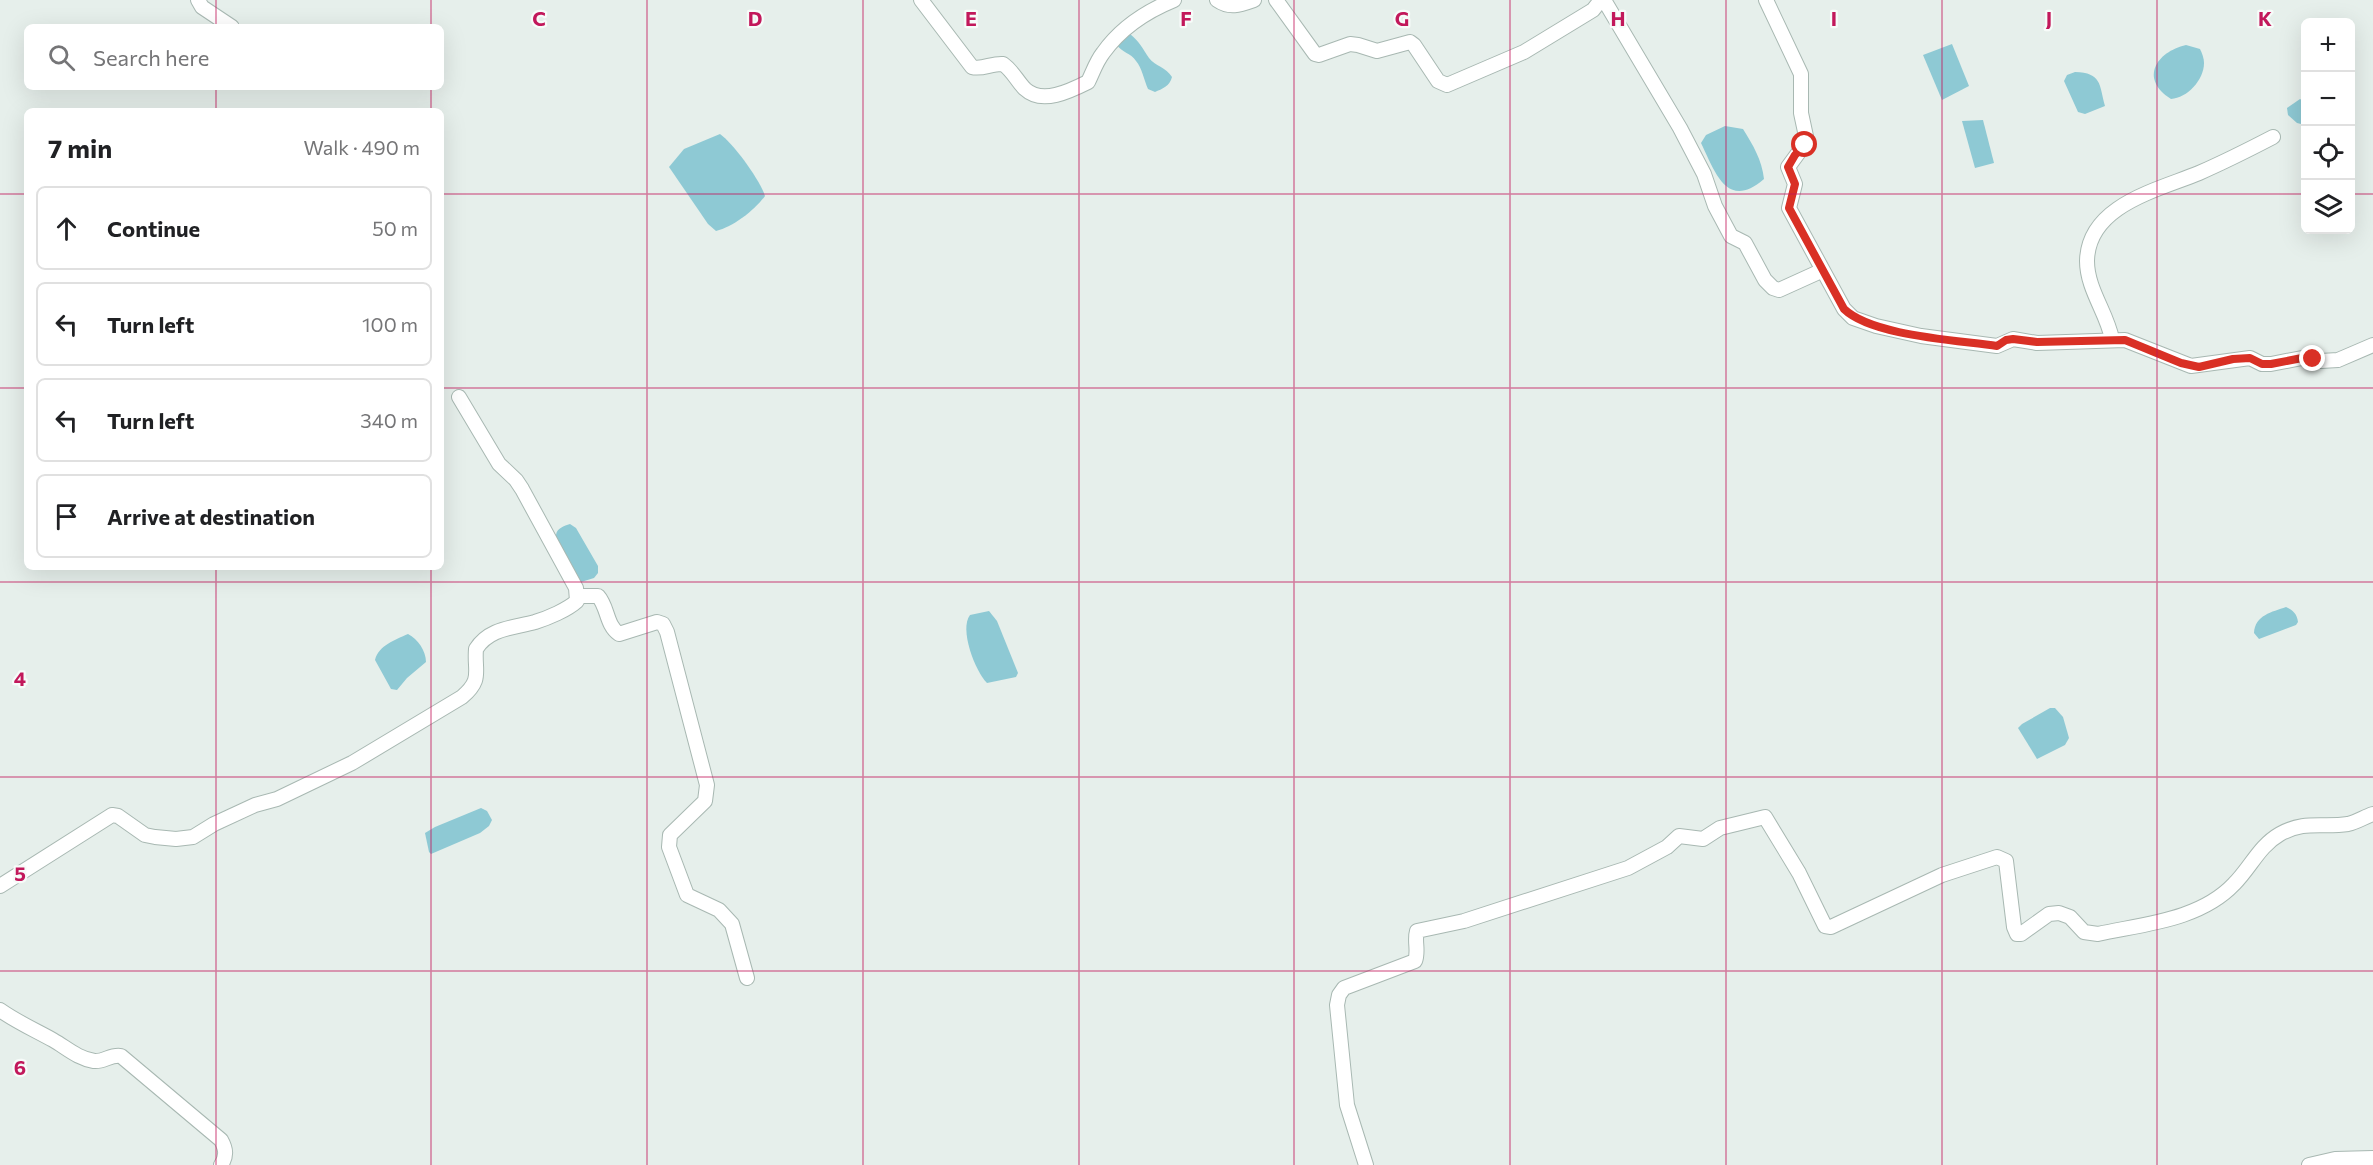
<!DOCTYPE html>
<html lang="en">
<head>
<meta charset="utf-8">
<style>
  :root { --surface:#fff; --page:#f6f6f6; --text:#202124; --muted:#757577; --line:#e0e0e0 }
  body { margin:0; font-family:Commissioner,sans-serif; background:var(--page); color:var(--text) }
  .controls { position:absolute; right:18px; top:18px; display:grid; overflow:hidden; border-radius:9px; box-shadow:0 6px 24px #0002 }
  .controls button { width:54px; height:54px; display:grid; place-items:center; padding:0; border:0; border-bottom:2px solid var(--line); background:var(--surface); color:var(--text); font:30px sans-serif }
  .stop { position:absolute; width:18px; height:18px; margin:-14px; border:4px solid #d93025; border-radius:50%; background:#fff }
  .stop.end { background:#d93025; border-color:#fff; box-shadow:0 2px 6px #0008 }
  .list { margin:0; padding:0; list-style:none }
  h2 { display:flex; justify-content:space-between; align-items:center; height:78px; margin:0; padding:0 24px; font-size:26px }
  h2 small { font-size:20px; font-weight:400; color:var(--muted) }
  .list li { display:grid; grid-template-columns:39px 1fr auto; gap:18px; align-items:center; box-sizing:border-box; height:84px; margin:0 12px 12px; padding:0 12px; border:2px solid var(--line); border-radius:9px }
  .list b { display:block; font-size:22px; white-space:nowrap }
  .list em { font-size:20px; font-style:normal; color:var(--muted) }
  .icon { flex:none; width:33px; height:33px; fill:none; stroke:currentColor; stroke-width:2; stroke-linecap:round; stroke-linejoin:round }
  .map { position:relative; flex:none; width:2373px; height:1165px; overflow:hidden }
  .search { position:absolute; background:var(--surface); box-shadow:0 6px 24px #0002; left:24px; top:24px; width:420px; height:66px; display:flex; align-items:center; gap:15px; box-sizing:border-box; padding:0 21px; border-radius:9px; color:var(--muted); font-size:22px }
  .panel { position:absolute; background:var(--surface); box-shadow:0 6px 24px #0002; left:24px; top:108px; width:420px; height:462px; border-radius:9px }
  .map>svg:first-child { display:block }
  .water { fill:#8ec9d4 }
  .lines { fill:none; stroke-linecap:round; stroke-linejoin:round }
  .minor-casing { stroke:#a8b8b2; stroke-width:16 }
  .minor { stroke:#fff; stroke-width:14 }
  .route { stroke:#d93025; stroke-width:8 }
  .grid { fill:none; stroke:#c2185b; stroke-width:1.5; stroke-opacity:0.55 }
  .grid-label { font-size:20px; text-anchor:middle; font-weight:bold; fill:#c2185b; stroke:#f7fbf9; stroke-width:4.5; stroke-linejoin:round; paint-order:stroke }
</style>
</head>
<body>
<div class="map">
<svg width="2373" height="1165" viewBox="0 0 2373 1165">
  <rect width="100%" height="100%" fill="#e6efeb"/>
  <g class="water">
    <path d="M1130,34c9,7 13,15 19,24 6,8 17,9 23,19 -2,9 -10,12 -17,15l-7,-3c-4,-9 -6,-21 -12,-28 -5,-8 -15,-9 -19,-16l6,-8z"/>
    <polygon points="1952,44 1969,86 1942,100 1923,55"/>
    <path d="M2186,45l14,4c2,4 4,9 4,14 0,17 -17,35 -33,36 -32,-20 -15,-47 15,-54z"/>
    <path d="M2075,72c27,1 24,12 30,34l-20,8 -7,-2 -14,-31 3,-6z"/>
    <polygon points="2300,99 2305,102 2305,125 2297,123 2288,115 2287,108"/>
    <polygon points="1983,120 1994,163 1975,168 1962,121"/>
    <path d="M1725,126l18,3c10,16 19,31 21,50 -37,32 -49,-7 -63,-36l5,-8z"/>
    <path d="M720,134c13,9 40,46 45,62 -10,14 -32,31 -49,35l-8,-7 -39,-57 15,-18z"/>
    <path d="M570,524l6,4 22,38v7l-4,5 -13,4c-7,-7 -27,-37 -25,-47 1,-7 8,-9 14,-11z"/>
    <path d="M2286,607c7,3 11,7 12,15l-2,3 -37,14 -5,-6c1,-18 18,-21 32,-26z"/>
    <path d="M989,611l8,10 21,52 -2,4 -29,6c-12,-12 -28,-54 -17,-68z"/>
    <path d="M408,634c10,5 18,17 18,28l-19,16 -10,12 -6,-1 -16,-29c4,-15 20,-20 33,-26z"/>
    <polygon points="2050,708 2055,708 2063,717 2069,738 2065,745 2037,759 2018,728 2022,724"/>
    <polygon points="481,808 487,811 492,820 489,826 480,833 431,854 429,852 425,833 435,827"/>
  </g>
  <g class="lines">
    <g class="minor-casing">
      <g id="minor">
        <polyline points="198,0 202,7 232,27"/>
        <path d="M921,0l51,67c10,3 20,-4 31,-3 10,7 14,17 22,25 17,16 45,2 63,-7 5,-10 8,-20 15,-29 17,-24 44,-42 71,-53"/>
        <path d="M1217,0c13,9 23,5 37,0"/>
        <polyline points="1276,0 1315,54 1319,55 1350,44 1358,45 1377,51 1410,42 1414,45 1438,81 1447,85 1524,52 1593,10 1601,0"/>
        <polyline points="1604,0 1680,128 1704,174 1715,206 1731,236 1745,243 1765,280 1773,288 1779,290 1821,271"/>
        <polyline points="1766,0 1801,74 1801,113 1807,141 1788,167 1795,184 1789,208 1844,309 1853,318 1876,326 1921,336 1997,346 2013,339 2037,343 2125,340 2191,366 2250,358 2262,364 2271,364 2302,358 2321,361 2338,360 2373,345"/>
        <path d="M2112,339c-5,-26 -25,-50 -25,-78 1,-56 71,-71 112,-88 25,-11 49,-23 74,-36"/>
        <path d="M578,596h20c10,11 8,29 21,38l38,-12 6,2 4,8 40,153 -2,16 -35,34 -1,12 18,48 32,15 13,14 15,54"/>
        <path d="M0,886l112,-71 6,1 27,19 10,2 21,2 17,-2 21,-13 41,-19 22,-6 75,-36 110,-66c21,-18 12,-25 14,-48 13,-21 37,-21 59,-27 13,-4 32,-12 42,-21l-1,-13 -54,-99 -6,-9 -17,-16 -40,-67"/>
        <path d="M0,1010c17,12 35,20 53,30 14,8 24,18 41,21 10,1 17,-7 27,-5l100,84c5,9 6,16 0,25"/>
        <path d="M1366,1165l-19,-60 -10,-100 2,-10 5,-7 71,-27c4,-10 -1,-20 2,-30l47,-10 164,-53 39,-21 12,-11 24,3 17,-11 45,-11 34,56 26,53 6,1 111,-52 55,-18 9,4 8,66 3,7h4l28,-20 10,-1 11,4 14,15 14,2c46,-10 102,-14 136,-50 17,-17 25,-38 46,-50 25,-14 42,-6 68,-10 9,-2 16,-7 25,-10"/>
        <polyline points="2309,1165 2335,1159 2373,1158"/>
      </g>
    </g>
    <use href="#minor" class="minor"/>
  </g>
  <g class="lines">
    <path class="route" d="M1805,145l-10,10 -7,12 7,17 -6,24 55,101c28,27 113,31 153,37l9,-6 7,-1 24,3 88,-2 56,23 18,4 34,-8 17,-1 12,6h9l31,-6 11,1"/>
  </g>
  <path class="grid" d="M216,0v27M431,0v27M647,0v1165M863,0v1165M1079,0v1165M1294,0v1165M1510,0v1165M1726,0v1165M1942,0v1165M2157,0v1165M216,87v24M431,87v24M0,194h27M441,194h1865M2350,194h23M0,388h27M441,388h1932M216,567v598M431,567v598M0,582h2373M0,777h2373M0,971h2373"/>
  <g class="grid-label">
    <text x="539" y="26">C</text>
    <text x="755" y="26">D</text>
    <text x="971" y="26">E</text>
    <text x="1186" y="26">F</text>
    <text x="1402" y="26">G</text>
    <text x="1618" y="26">H</text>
    <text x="1834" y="26">I</text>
    <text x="2049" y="26">J</text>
    <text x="2265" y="26">K</text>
    <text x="20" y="686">4</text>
    <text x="20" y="881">5</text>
    <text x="20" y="1075">6</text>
  </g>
</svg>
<div class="controls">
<button>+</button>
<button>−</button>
<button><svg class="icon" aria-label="locate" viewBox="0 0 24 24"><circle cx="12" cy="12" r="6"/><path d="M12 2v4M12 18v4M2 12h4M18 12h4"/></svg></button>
<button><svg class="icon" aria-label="layers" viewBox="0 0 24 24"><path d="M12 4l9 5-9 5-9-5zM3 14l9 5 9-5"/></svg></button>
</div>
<div class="stop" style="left:1805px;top:145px"></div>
<div class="stop end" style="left:2313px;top:359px"></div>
<div class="search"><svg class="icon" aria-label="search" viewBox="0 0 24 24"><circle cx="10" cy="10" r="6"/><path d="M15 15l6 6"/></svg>Search here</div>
<section class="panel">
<h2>7 min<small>Walk · 490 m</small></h2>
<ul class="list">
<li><svg class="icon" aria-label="ahead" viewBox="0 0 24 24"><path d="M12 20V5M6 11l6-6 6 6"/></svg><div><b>Continue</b></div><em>50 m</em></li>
<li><svg class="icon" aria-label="left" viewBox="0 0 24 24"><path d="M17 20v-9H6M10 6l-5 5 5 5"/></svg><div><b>Turn left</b></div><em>100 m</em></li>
<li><svg class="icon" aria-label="left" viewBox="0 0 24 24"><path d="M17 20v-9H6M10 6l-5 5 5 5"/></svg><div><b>Turn left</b></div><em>340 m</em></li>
<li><svg class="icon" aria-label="arrive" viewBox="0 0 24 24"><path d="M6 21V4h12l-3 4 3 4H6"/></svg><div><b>Arrive at destination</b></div></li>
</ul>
</section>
</div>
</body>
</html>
